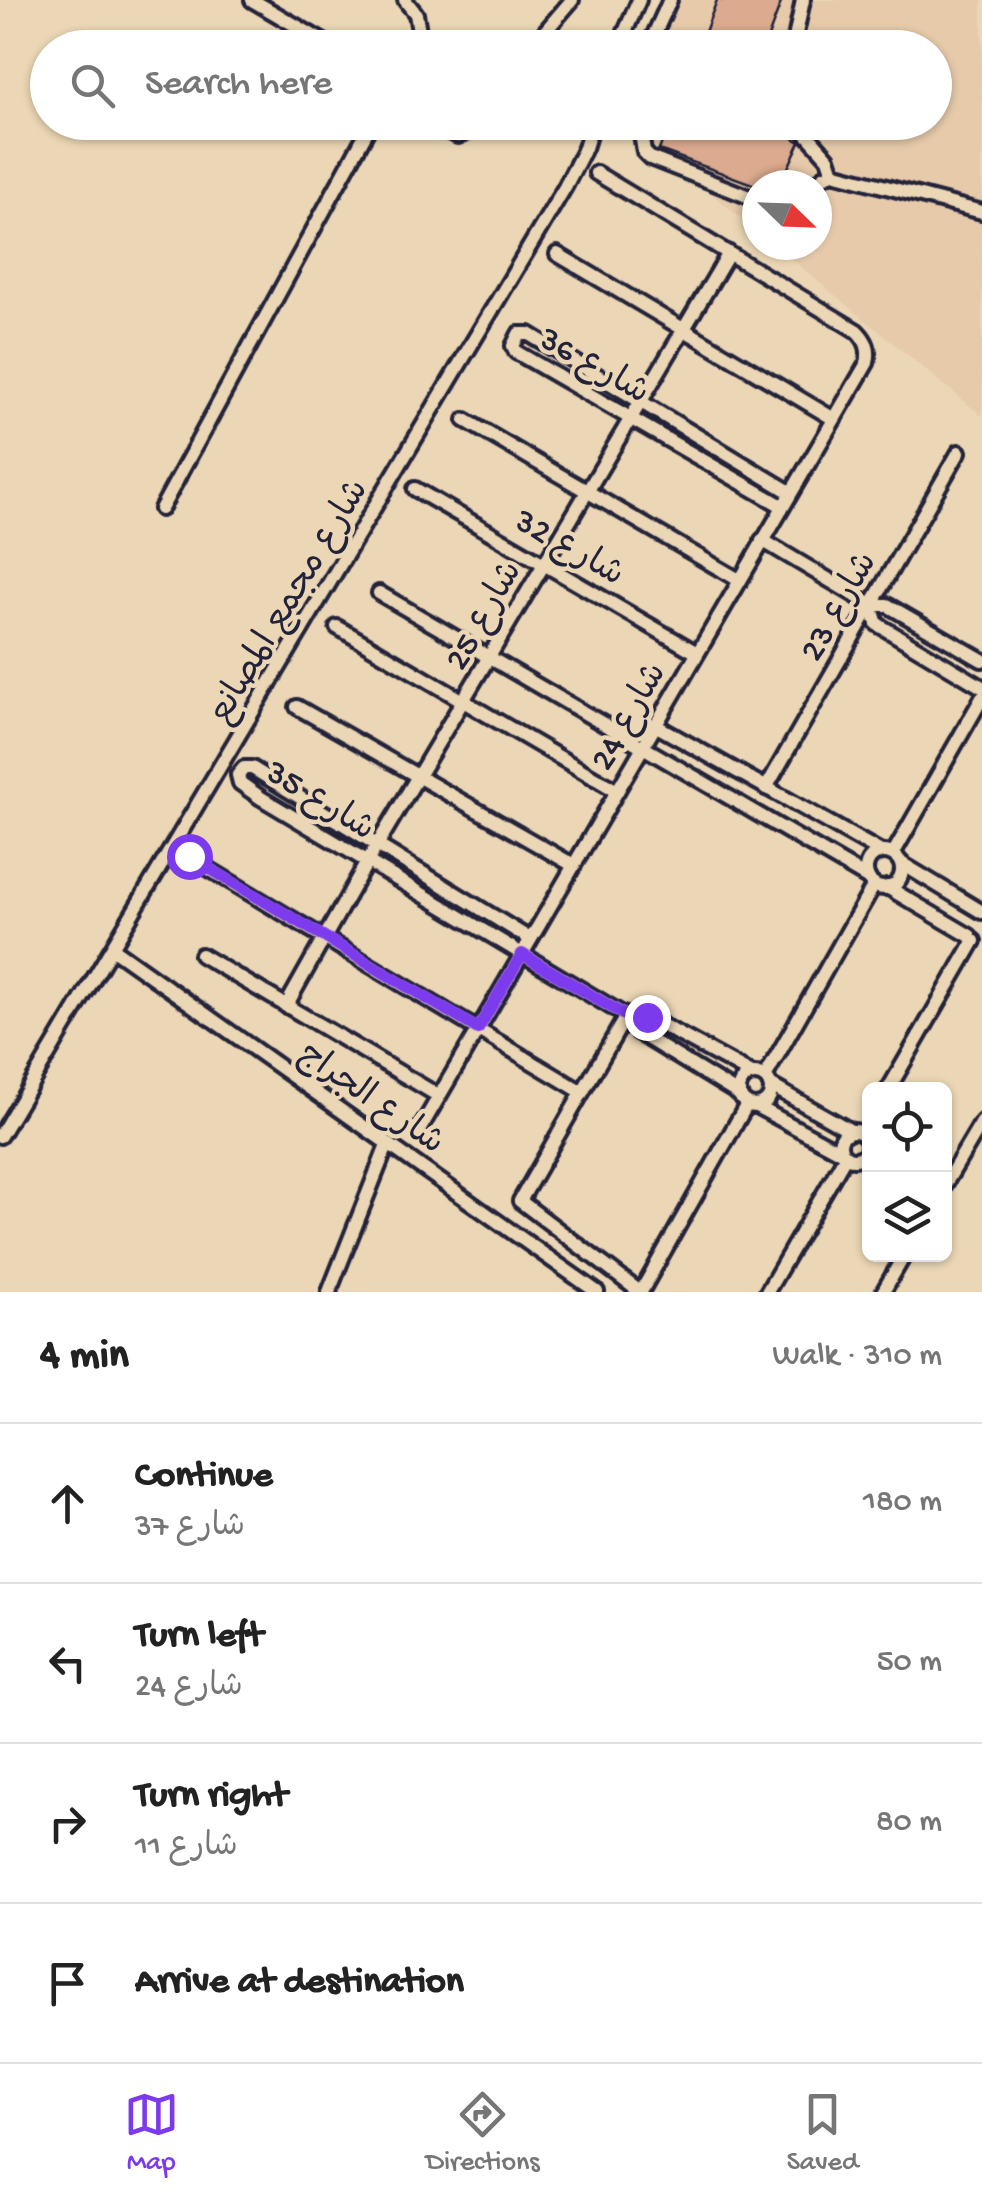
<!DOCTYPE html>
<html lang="en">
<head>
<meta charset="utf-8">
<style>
  :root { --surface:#fff; --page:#f6f6f6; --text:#222; --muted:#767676; --line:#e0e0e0; --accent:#7c3aed }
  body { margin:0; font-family:"Gochi Hand","Playpen Sans Arabic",sans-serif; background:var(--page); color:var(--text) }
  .controls { position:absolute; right:30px; bottom:30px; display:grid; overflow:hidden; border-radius:15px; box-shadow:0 2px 8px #0004 }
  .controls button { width:90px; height:90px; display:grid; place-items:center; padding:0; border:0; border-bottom:2px solid var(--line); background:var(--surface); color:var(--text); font:50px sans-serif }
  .compass { position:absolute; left:742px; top:170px; width:90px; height:90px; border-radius:50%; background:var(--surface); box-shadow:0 2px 8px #0004; rotate:113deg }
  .stop { position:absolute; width:30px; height:30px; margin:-22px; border:8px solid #7c3aed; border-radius:50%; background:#fff }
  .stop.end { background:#7c3aed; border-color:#fff; box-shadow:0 2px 10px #0008 }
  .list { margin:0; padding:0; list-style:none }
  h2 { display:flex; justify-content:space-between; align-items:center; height:130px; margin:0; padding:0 40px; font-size:42px }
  h2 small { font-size:32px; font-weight:400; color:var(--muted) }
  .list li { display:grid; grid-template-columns:65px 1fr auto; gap:30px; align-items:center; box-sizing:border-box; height:160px; padding:0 40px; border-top:2px solid var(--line) }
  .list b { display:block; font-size:38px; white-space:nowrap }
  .list p { margin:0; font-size:32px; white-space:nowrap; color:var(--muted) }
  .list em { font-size:32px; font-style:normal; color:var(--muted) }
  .icon { flex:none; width:55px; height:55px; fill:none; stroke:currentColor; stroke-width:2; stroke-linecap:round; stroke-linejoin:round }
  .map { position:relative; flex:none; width:982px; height:1292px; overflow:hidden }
  .search { position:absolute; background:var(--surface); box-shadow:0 2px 8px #0004; left:30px; right:30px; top:30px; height:110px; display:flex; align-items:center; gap:25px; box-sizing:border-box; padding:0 35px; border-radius:55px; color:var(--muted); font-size:38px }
  .sheet { height:770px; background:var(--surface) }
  nav { display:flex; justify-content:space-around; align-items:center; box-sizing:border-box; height:140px; border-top:2px solid var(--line); background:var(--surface); font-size:28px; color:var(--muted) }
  nav a { display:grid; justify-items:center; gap:5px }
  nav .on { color:var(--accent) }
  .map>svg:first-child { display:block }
  .built { fill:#e6caaa }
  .building { fill:#dcaa8f; stroke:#22223b; stroke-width:2.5 }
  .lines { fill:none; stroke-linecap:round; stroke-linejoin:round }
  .minor-casing { stroke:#22223b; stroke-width:20 }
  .minor { stroke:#ebd7b5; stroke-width:12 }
  .route { stroke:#7c3aed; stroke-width:12 }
  .labels { text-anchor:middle; stroke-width:9; stroke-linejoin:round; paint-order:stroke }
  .street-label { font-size:35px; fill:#22223b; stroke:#ebd7b5 }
</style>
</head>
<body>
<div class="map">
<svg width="982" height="1292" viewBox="0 0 982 1292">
  <rect width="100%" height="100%" fill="#ebd7b5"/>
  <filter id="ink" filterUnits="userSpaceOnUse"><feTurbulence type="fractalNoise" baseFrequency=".01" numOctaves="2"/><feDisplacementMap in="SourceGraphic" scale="20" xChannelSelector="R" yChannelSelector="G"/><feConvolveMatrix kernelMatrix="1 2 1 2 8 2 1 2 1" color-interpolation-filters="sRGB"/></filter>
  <g filter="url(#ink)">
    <polygon class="built" points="673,0 982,0 982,416 774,245 817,245 817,185 757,185 757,231 626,123 934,122 934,48 648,47"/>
    <g class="building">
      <polygon points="717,0 782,0 764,48 699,48"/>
      <polygon points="670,122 766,122 800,142 780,185 755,185 659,150"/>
    </g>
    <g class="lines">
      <g class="minor-casing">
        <g id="minor">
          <polyline points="252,0 334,48"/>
          <polyline points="405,0 416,14 422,48"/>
          <polyline points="531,48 572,0"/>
          <polyline points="618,48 639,0"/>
          <polyline points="648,48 670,0"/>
          <polyline points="793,48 803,0"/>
          <polyline points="425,122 458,136 470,131 477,122"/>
          <polyline points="639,122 644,152 650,158 757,200"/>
          <polyline points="796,122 828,158 833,173"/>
          <polyline points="816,185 823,177 833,173 982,212"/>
          <polyline points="557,254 834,419"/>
          <polyline points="465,420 739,580"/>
          <polyline points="415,489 697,653"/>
          <polyline points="782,506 516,352 513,346 519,334 529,334 790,492"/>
          <polyline points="161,509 372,122"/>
          <polyline points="762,540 871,605 887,605 982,660"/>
          <polyline points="379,593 869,879"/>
          <polyline points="871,605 877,624 982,687"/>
          <polyline points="337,627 617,791"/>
          <polyline points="297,707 573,865"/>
          <polyline points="655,725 881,852"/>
          <polyline points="766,788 959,452"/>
          <circle cx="884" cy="870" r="18"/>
          <polyline points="893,854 982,698"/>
          <polyline points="189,857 582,1092"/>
          <polyline points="901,863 982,912"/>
          <polyline points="887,887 970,936"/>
          <polyline points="530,939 252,768 244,768 238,775 240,783 261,798 626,1016 637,1032 740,1095"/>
          <polyline points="113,949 597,1292"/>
          <polyline points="201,955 439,1096"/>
          <polyline points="286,1006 367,862 729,253"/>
          <polyline points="626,1016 520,1201 640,1292"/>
          <polyline points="626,1016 640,1013 752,1074"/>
          <circle cx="755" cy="1090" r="16"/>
          <polyline points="765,1077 874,885"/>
          <polyline points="770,1085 851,1131"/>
          <polyline points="888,1090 974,941"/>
          <polyline points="756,1106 841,1152"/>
          <path d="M420,1129l447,-766c3,-13 0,-22 -10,-32l-261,-158"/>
          <circle cx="854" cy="1145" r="14"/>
          <polyline points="0,1136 565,187 585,148 593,122"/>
          <polyline points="944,1186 982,1122"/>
          <polyline points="329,1292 388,1143"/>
          <polyline points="641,1292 747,1104"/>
          <polyline points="767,1292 845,1157"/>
          <polyline points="883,1292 905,1254"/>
        </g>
      </g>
      <use href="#minor" class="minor"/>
    </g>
  </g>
  <g class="lines" filter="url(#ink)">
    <polyline class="route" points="189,856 478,1029 522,954 626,1016 640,1013 647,1017"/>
  </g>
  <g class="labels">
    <g class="street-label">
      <text transform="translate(596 363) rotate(30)" y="12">شارع 36</text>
      <text transform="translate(571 545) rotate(30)" y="12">شارع 32</text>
      <text transform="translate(286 600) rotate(-59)" y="12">شارع مجمع المصانع</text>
      <text transform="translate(836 605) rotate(-60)" y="12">شارع 23</text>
      <text transform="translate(481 614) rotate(-60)" y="12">شارع 25</text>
      <text transform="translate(626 715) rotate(-60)" y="12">شارع 24</text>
      <text transform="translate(322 798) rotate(32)" y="12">شارع 35</text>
      <text transform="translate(373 1096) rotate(35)" y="12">شارع الجراج</text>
    </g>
  </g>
</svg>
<div class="controls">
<button><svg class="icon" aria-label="locate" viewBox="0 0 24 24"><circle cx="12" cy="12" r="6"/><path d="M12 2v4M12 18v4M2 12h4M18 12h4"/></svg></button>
<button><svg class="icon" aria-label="layers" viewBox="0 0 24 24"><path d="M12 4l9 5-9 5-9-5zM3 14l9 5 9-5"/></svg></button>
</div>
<svg class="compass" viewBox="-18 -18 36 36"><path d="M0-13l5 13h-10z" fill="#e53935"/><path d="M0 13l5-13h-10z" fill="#767676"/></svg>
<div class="stop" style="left:189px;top:856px"></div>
<div class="stop end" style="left:647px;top:1017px"></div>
<div class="search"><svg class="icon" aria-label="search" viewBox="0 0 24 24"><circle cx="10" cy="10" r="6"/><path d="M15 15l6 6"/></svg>Search here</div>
</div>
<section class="sheet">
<h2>4 min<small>Walk · 310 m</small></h2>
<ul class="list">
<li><svg class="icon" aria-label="ahead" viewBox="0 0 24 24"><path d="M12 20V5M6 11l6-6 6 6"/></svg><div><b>Continue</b><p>شارع 37</p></div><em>180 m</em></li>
<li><svg class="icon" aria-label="left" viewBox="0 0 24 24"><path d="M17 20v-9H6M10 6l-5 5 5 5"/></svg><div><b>Turn left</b><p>شارع 24</p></div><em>50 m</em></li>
<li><svg class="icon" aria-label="right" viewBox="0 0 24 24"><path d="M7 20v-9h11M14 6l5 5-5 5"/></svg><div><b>Turn right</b><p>شارع 11</p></div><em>80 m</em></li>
<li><svg class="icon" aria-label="arrive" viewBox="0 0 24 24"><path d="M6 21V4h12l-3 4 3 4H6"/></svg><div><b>Arrive at destination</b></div></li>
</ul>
</section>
<nav>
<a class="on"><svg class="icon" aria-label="map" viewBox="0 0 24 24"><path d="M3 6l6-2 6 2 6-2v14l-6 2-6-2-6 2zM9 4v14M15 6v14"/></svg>Map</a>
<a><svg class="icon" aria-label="directions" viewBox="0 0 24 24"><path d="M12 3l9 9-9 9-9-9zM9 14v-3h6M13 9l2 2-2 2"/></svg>Directions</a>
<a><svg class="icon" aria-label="saved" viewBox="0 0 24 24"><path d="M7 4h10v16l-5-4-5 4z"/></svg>Saved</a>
</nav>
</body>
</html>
